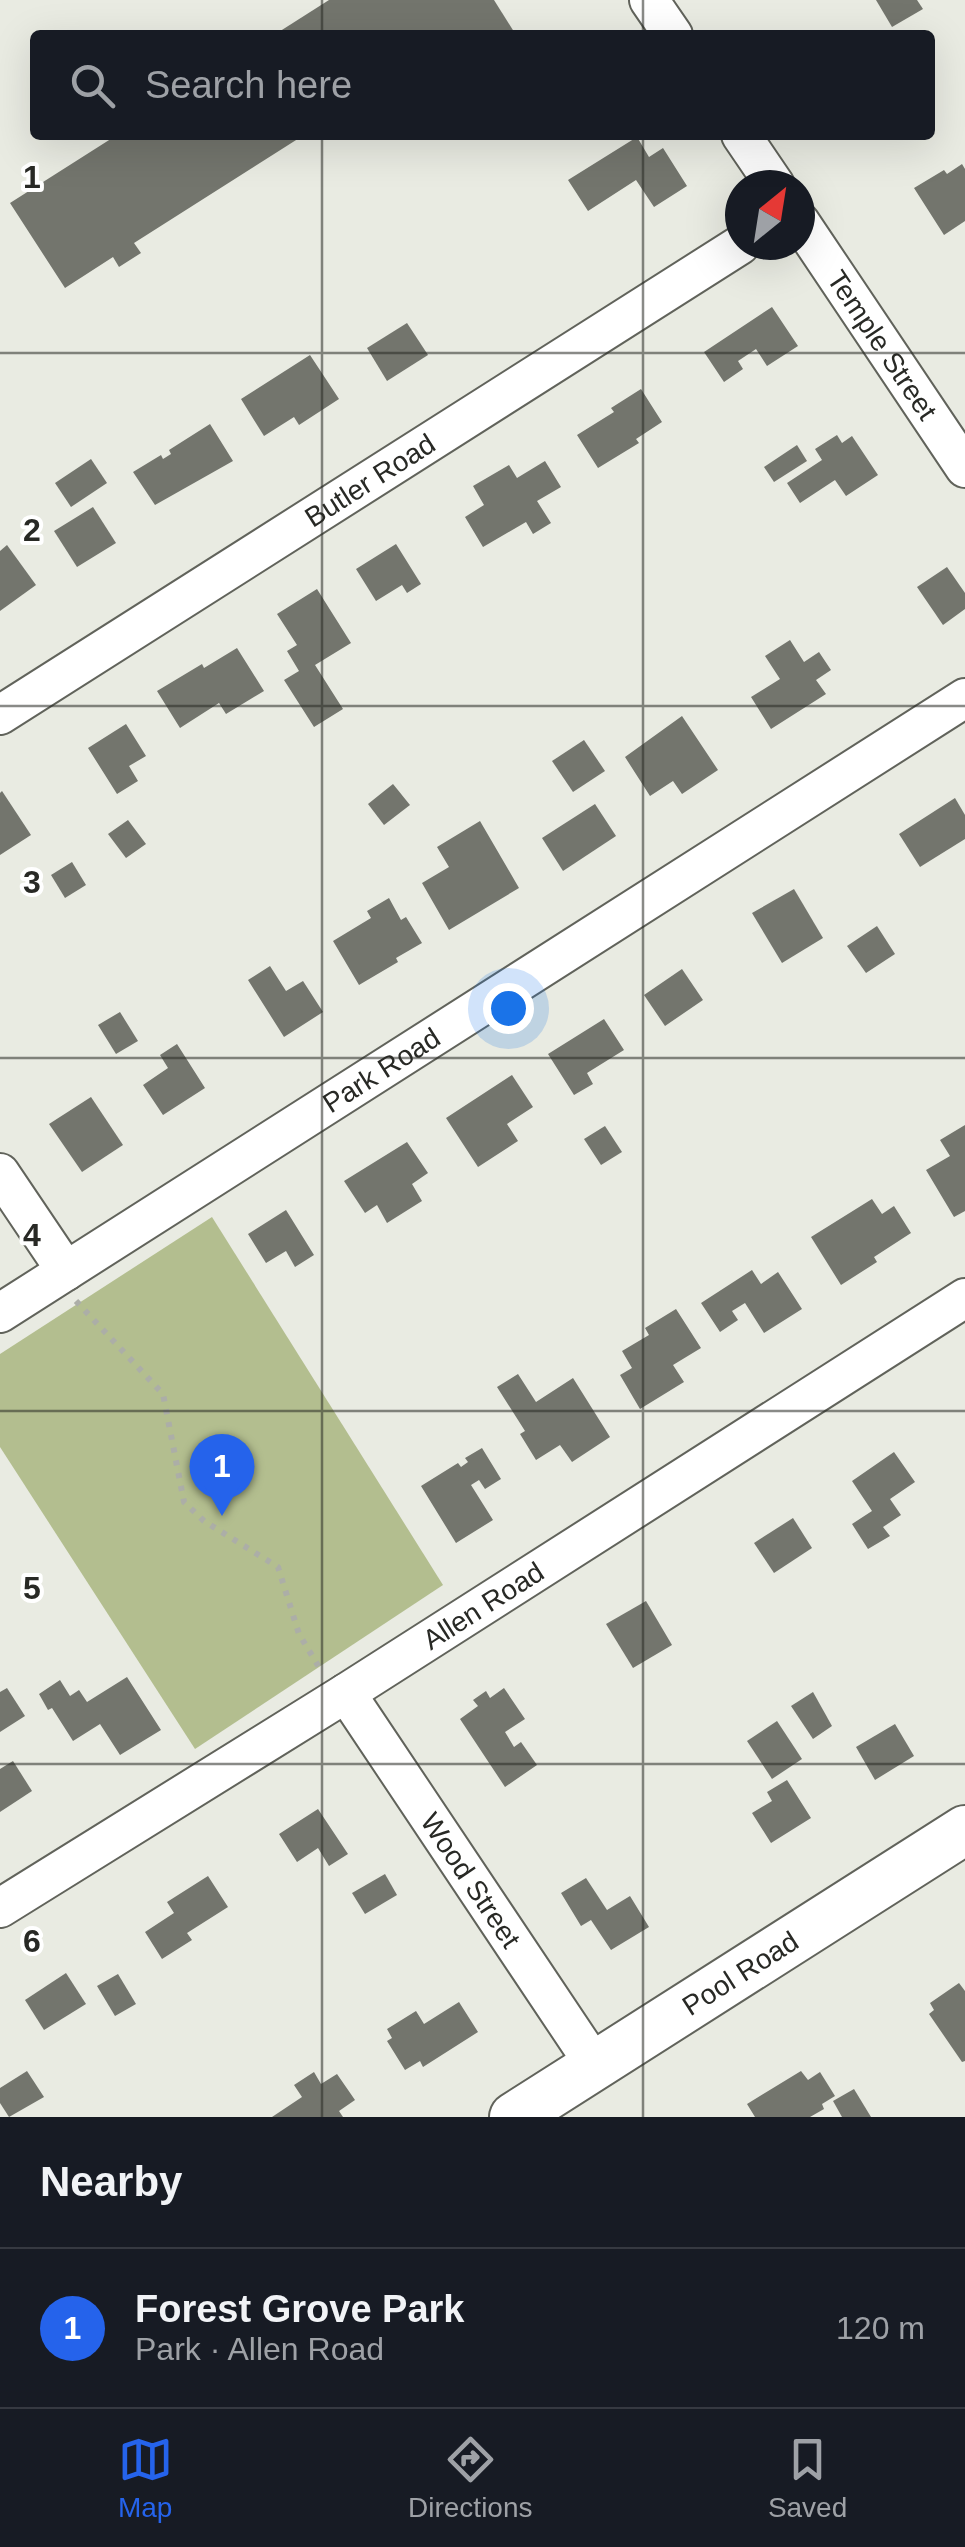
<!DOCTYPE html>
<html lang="en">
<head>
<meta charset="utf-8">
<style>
  :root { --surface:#171b24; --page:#242831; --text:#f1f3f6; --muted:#9ea1a6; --line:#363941; --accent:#2563eb }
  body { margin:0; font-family:Helvetica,sans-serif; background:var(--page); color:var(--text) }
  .compass { position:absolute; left:725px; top:170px; width:90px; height:90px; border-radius:50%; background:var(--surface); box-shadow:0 10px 40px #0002; rotate:30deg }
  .you { position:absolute; left:508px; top:1008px; width:35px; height:35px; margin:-25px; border:8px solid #fff; border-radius:50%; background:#1a73e8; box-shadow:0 0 0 15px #1a73e833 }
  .badge { display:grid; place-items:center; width:65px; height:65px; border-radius:50%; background:var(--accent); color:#fff; font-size:32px; font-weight:700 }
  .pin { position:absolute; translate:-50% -82px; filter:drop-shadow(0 2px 5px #0008) }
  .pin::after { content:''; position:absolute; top:52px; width:35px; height:30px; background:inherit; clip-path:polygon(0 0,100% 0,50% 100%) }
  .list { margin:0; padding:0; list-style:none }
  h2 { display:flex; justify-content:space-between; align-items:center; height:130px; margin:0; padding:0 40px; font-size:42px }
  h2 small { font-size:32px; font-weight:400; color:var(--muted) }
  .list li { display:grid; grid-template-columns:65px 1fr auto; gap:30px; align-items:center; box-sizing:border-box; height:160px; padding:0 40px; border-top:2px solid var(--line) }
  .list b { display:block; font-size:38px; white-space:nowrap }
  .list p { margin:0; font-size:32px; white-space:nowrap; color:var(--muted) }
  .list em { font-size:32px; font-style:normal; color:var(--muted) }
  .icon { flex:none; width:55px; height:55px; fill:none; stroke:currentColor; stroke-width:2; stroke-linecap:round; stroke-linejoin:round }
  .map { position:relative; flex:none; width:965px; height:2117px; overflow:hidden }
  .search { position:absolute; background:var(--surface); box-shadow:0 10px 40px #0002; left:30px; right:30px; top:30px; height:110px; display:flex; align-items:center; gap:25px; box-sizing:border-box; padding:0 35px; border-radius:10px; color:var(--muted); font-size:38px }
  .sheet { height:290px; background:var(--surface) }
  nav { display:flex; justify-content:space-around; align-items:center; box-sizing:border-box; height:140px; border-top:2px solid var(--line); background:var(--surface); font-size:28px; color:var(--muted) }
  nav a { display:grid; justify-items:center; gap:5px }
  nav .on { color:var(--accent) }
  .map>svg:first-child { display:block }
  .green { fill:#b3be8f }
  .building { fill:#73756d }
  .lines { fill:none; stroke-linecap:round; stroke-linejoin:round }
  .minor-casing { stroke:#61635b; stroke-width:42 }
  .tertiary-casing { stroke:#61635b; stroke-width:52 }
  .path { stroke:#acaea7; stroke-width:6; stroke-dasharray:5 8; stroke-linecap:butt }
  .minor { stroke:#fff; stroke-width:38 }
  .tertiary { stroke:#fff; stroke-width:48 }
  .grid { fill:none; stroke:#282925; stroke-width:2.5; stroke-opacity:0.55 }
  .labels { text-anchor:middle; stroke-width:8; stroke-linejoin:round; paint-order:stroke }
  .street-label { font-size:28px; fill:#282925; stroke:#fff }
  .grid-label { font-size:32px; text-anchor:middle; font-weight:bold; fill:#282925; stroke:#fff; stroke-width:8; stroke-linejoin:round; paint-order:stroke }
</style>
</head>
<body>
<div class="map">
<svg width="965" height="2117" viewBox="0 0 965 2117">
  <rect width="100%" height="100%" fill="#e9ebe2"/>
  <polygon class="green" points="212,1217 443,1585 195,1749 0,1447 0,1354"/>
  <g class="building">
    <polygon points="329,0 494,0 516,35 274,35"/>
    <polygon points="876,0 917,0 923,9 892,27"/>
    <polygon points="117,135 304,135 134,243 141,253 119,267 113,257 65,288 10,203"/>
    <polygon points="637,137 649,157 663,148 687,186 654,207 636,180 588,211 568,180"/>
    <polygon points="962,164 965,169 965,221 944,235 914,188 944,170 947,174"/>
    <polygon points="772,307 798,346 767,366 756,349 738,361 743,369 724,382 704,352"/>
    <polygon points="407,323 428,355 387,381 367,348"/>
    <polygon points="310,355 339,399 299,425 294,417 264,436 241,399"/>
    <polygon points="641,389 662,422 636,439 639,443 598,468 577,435 614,412 611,408"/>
    <polygon points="210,424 233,461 155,505 133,472 161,455 163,459 171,454 169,450"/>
    <polygon points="837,435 842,443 852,436 878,475 846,496 835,480 800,503 787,483 822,460 815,449"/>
    <polygon points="797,445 807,461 774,482 764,467"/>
    <polygon points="91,459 107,483 71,507 55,483"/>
    <polygon points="545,461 561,487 537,501 551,523 533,534 526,522 483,547 465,517 484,505 473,486 509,465 517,478"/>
    <polygon points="93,507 116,543 77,567 54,531"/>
    <polygon points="396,544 421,584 407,593 402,585 376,601 356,569"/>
    <polygon points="7,545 36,585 0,611 0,551"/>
    <polygon points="947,567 965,593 965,609 943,625 917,587"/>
    <polygon points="317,589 351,643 315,665 343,709 314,727 284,680 299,671 287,651 297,645 277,614"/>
    <polygon points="790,640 804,662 819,652 831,670 816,680 826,694 771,729 751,697 780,679 765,656"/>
    <polygon points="237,648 264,691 226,714 219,703 180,728 157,691 202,664 204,668"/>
    <polygon points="682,716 718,770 682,794 673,781 650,796 625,757"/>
    <polygon points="126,724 146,756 129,766 138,781 117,794 88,748"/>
    <polygon points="584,740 605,771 573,792 552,761"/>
    <polygon points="393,784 410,805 384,825 368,804"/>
    <polygon points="2,791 31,835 0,855 0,793"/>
    <polygon points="955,798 965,815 965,839 920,867 899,834"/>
    <polygon points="595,804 616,836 563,871 542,838"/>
    <polygon points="128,820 146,844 126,858 108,834"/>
    <polygon points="480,821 519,888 449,930 422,883 449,867 437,847"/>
    <polygon points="72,862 86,885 65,898 51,875"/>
    <polygon points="794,889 823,938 782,963 752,913"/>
    <polygon points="389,898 401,920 406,917 422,943 396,958 398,962 359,985 333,941 371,918 367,911"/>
    <polygon points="877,926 895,954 866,973 847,946"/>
    <polygon points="270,966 286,991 303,981 323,1012 284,1037 248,980"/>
    <polygon points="682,969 703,1000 665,1026 644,995"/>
    <polygon points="120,1012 138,1041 116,1054 98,1025"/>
    <polygon points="604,1019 624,1050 587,1073 593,1084 574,1095 548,1054"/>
    <polygon points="177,1044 205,1088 163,1115 143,1085 168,1068 160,1055"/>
    <polygon points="512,1075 533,1107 507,1124 518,1141 478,1167 446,1118"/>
    <polygon points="91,1097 123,1145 82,1172 49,1124"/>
    <polygon points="965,1125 965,1211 954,1217 926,1170 950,1156 940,1140"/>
    <polygon points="605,1126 622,1152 601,1165 584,1139"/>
    <polygon points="407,1142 428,1173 412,1184 422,1201 387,1223 377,1205 365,1213 344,1181"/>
    <polygon points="872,1199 882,1214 894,1206 911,1233 874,1257 877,1262 841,1285 811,1237"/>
    <polygon points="286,1210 314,1255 295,1267 286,1251 266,1263 248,1234"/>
    <polygon points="752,1270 761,1284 778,1272 802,1309 764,1333 745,1303 732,1311 738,1320 720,1332 701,1303"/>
    <polygon points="676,1309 701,1348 673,1365 684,1382 640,1409 620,1375 632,1368 622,1351 649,1335 645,1328"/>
    <polygon points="518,1374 536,1402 573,1378 610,1437 572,1462 560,1445 536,1460 520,1434 525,1431 497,1387"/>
    <polygon points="482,1448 501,1479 485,1489 479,1480 471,1485 493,1520 456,1543 421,1486 458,1463 461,1467 468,1462 465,1458"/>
    <polygon points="894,1452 915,1482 890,1499 901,1515 883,1527 890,1536 868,1549 852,1524 872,1511 852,1481"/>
    <polygon points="793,1518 812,1548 774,1573 754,1543"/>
    <polygon points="646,1601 672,1645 633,1668 606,1624"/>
    <polygon points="127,1677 161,1730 120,1755 100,1724 73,1741 52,1708 48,1710 39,1694 60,1680 70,1696 79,1690 87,1702"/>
    <polygon points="7,1688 25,1716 0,1732 0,1692"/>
    <polygon points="504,1688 525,1719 505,1732 514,1747 521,1742 537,1765 505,1787 460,1719 478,1706 473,1700 486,1691 490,1698"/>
    <polygon points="813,1692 832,1726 813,1739 791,1706"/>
    <polygon points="777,1721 802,1759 772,1779 747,1741"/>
    <polygon points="895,1724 914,1756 875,1780 856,1747"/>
    <polygon points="13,1761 32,1791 0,1812 0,1769"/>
    <polygon points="787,1780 811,1818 771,1843 752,1813 772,1801 767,1792"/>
    <polygon points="318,1809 348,1854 329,1866 318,1848 297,1862 279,1834"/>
    <polygon points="385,1874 397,1895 365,1914 352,1893"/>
    <polygon points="208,1876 228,1907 187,1933 192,1940 162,1959 145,1932 174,1913 167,1902"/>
    <polygon points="586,1878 607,1910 630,1896 649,1927 611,1950 591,1920 581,1926 561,1893"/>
    <polygon points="66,1973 86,2004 44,2030 25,2000"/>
    <polygon points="118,1974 136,2004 115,2016 97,1986"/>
    <polygon points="959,1983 965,1991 965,2061 962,2062 929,2014 934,2010 930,2003"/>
    <polygon points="459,2002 478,2032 423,2067 420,2061 405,2070 387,2041 392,2038 387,2029 416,2011 424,2024"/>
    <polygon points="27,2071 44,2097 9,2117 0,2103 0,2088"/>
    <polygon points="801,2071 808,2080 820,2072 835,2096 822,2104 824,2109 810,2117 755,2117 747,2104"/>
    <polygon points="314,2072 321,2084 337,2074 355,2100 339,2111 343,2117 272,2117 302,2097 294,2085"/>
    <polygon points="854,2089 871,2117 842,2117 833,2101"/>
  </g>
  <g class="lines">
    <g class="minor-casing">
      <g id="minor">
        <polyline points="649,0 673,35"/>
        <polyline points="741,135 775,185"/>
        <path id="s1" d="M800,222l165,246"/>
        <path id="s2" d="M0,715l740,-470"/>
        <polyline points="0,1173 66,1271"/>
        <path id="s3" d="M0,1313l965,-615"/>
        <path id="s4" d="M346,1693l250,374"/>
        <path id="s5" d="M0,1908l346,-215 619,-395"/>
      </g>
    </g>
    <g class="tertiary-casing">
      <g id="tertiary">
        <path id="s6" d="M514,2117l451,-287"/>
      </g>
    </g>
    <polyline class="path" points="76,1301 163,1394 184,1502 204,1521 278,1567 299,1634 322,1672"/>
    <use href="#minor" class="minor"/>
    <use href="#tertiary" class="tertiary"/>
  </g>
  <path class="grid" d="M322,0v35M643,0v35M322,135v1982M643,135v1982M0,353h965M0,706h965M0,1058h965M0,1411h965M0,1764h965"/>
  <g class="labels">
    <g class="street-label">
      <text dy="10" stroke="none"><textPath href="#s1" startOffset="148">Temple Street</textPath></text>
      <text dy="10" stroke="none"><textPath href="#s2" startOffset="438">Butler Road</textPath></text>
      <text dy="10" stroke="none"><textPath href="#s3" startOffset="452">Park Road</textPath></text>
      <text dy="10" stroke="none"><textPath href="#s5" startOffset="570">Allen Road</textPath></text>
      <text dy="10" stroke="none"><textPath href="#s4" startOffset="225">Wood Street</textPath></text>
      <text dy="10" stroke="none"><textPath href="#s6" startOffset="268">Pool Road</textPath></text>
    </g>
  </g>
  <g class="grid-label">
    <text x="32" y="188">1</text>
    <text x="32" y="541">2</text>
    <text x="32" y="893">3</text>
    <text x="32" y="1246">4</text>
    <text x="32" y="1599">5</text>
    <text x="32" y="1952">6</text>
  </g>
</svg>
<svg class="compass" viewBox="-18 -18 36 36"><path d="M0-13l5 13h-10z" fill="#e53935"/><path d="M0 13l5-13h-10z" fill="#9ea1a6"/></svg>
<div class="you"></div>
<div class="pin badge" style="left:222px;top:1516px">1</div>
<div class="search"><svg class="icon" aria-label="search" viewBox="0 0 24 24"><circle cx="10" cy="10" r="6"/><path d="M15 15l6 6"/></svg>Search here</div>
</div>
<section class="sheet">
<h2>Nearby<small></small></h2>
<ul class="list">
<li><span class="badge">1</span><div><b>Forest Grove Park</b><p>Park · Allen Road</p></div><em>120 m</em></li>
</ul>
</section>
<nav>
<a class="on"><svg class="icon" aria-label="map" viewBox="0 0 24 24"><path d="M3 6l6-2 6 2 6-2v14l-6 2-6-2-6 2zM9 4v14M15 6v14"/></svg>Map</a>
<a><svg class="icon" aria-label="directions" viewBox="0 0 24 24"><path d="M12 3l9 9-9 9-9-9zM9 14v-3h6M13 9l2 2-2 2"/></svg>Directions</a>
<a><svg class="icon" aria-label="saved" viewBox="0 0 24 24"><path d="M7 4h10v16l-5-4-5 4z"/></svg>Saved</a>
</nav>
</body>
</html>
